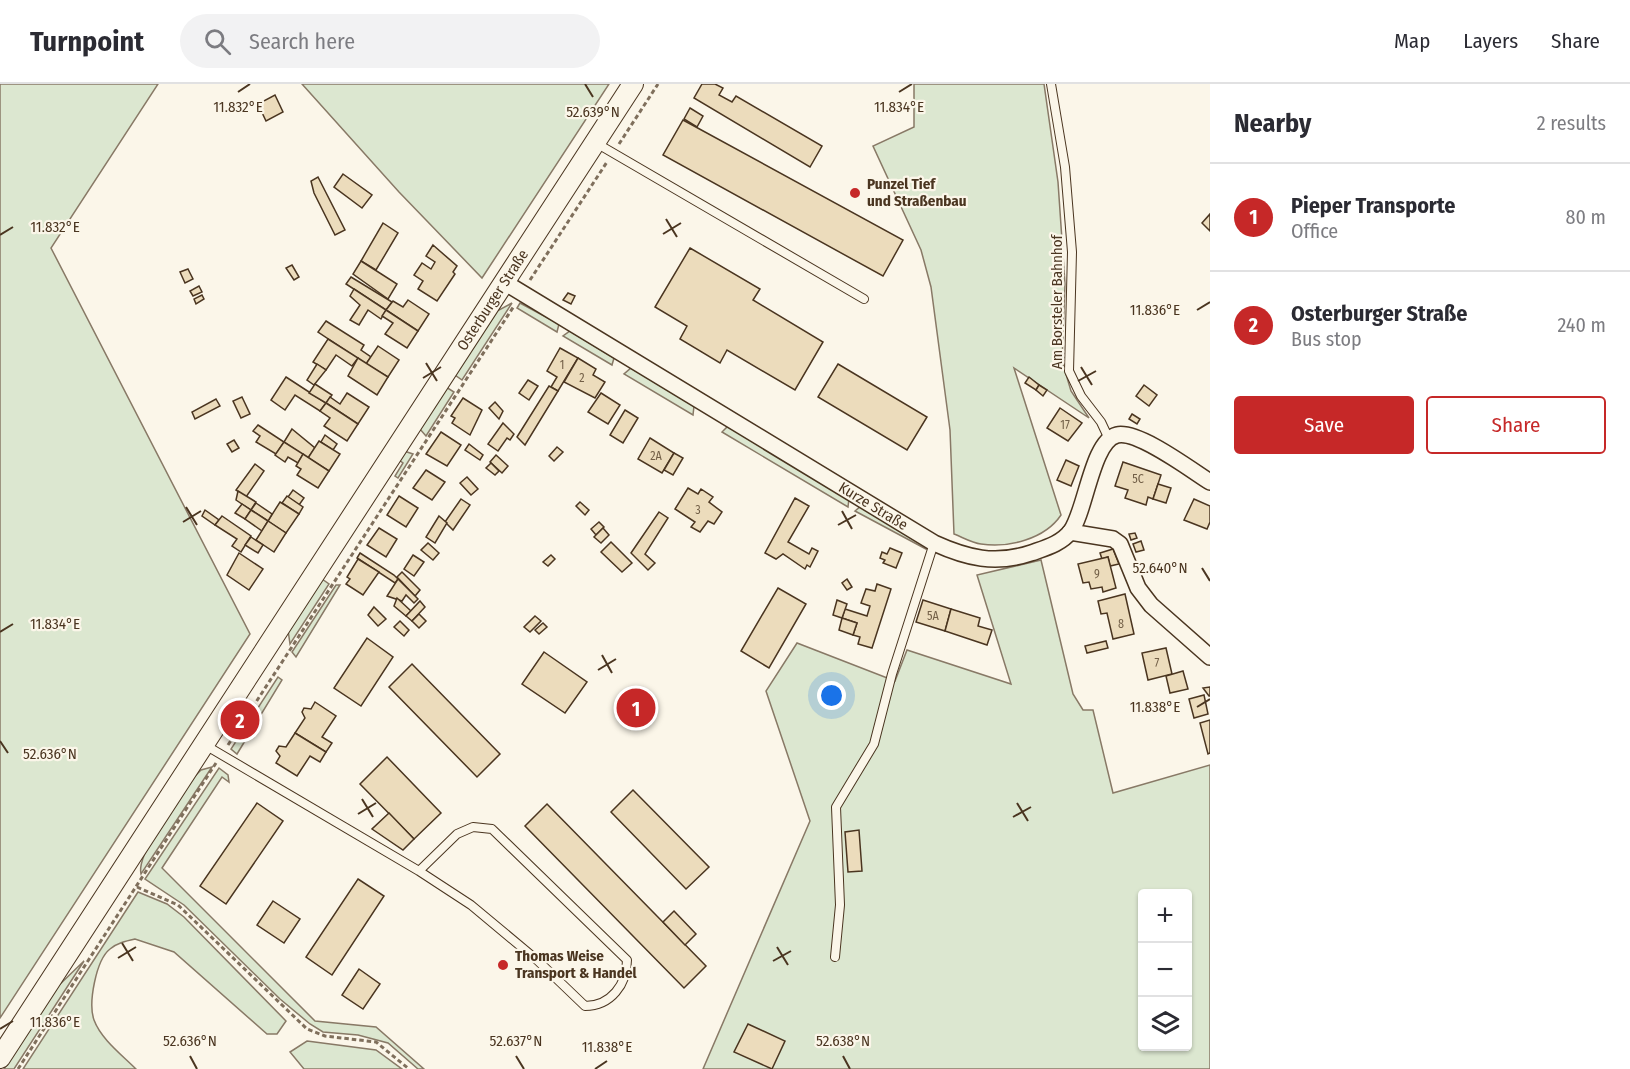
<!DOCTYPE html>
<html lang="en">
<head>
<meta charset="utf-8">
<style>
  :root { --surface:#fff; --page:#f2f2f3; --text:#2b2b33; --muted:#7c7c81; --line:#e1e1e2; --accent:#c62828 }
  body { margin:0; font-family:"Fira Sans Condensed",sans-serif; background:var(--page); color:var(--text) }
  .controls { position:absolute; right:18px; bottom:18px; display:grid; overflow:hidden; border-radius:6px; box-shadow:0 2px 4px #0004 }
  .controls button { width:54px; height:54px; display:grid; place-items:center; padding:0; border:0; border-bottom:2px solid var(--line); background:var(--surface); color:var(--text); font:30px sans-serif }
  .you { position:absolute; left:832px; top:612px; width:21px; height:21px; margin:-15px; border:4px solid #fff; border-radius:50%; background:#1a73e8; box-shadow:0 0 0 9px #1a73e833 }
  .badge { display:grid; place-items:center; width:39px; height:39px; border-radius:50%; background:var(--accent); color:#fff; font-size:20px; font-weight:700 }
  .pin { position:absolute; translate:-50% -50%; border:3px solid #fff; box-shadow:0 2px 6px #0006 }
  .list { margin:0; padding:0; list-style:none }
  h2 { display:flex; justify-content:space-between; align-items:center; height:78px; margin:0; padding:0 24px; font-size:26px }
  h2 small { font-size:20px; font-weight:400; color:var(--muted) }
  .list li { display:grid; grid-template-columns:39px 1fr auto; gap:18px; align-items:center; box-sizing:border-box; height:108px; padding:0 24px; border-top:2px solid var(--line) }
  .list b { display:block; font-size:22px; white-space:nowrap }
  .list p { margin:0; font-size:20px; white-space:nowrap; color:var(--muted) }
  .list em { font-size:20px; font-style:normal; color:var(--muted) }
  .actions { display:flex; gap:12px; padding:18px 24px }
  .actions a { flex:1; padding:14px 0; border:2px solid var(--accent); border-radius:6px; text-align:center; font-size:21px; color:var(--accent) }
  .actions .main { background:var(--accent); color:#fff }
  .icon { flex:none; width:33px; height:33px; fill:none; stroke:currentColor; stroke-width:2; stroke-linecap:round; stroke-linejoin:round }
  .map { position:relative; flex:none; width:1210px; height:985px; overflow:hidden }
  header { display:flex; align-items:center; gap:36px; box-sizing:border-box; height:84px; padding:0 30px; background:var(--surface); border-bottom:2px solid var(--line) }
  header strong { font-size:28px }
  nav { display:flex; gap:33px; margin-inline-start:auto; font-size:21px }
  .search { width:420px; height:54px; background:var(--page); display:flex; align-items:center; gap:15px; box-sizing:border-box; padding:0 21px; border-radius:33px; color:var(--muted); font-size:22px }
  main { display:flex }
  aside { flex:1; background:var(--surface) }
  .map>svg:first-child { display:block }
  .green { fill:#dce7d0; stroke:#887966; stroke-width:1.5; fill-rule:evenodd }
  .building { fill:#ecdcbc; stroke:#4a3520; stroke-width:1.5 }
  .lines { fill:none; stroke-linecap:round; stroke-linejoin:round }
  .service-casing { stroke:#4a3520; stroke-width:10 }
  .minor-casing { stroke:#4a3520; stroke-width:18 }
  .tertiary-casing { stroke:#4a3520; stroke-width:22 }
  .path { stroke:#7f6f5c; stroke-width:3; stroke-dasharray:4.5 3; stroke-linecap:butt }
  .service { stroke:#fbf6e9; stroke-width:8 }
  .minor { stroke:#fbf6e9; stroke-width:15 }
  .tertiary { stroke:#fbf6e9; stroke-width:20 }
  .ticks { fill:none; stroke:#4a3520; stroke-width:2 }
  .poi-dot { fill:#c62828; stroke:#fbf6e9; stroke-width:2 }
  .labels { text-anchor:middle; stroke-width:4.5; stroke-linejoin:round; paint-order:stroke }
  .number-label { font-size:12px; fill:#725f47 }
  .poi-label { font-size:15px; font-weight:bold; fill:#4a3520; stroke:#fbf6e9; text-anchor:start }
  .street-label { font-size:15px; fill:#4a3520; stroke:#fbf6e9 }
  .ticks-label { font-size:15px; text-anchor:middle; fill:#4a3520; stroke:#fbf6e9; stroke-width:4.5; stroke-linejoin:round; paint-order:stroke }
</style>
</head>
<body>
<header>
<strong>Turnpoint</strong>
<div class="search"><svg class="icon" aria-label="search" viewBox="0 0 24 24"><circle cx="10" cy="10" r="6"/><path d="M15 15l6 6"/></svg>Search here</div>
<nav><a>Map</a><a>Layers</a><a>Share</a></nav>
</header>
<main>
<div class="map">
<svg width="1210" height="985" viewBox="0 0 1210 985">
  <rect width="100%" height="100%" fill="#fbf6e9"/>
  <g class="green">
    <polygon points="0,0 158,0 51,164 250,550 0,934"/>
    <polygon points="302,0 609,0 482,194 399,108"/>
    <path d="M914,0h130l14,98 7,102 -3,77 9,30 18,27 -75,-50 47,147c-16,24 -52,33 -80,29 -9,-1 -19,-7 -27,-10l-4,-104 -19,-143 -10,-37 -48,-104 41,-19z"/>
    <polygon points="512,219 462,296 455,291 497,227"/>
    <polygon points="520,219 559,240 557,248 517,224"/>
    <polygon points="570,247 614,274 612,281 563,252"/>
    <polygon points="631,284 694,322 693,331 624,290"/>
    <polygon points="446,303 454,308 426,352 419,344"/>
    <polygon points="728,342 849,414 848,423 722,348"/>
    <polygon points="404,367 413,370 398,394 395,392 403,379 399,376"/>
    <polygon points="861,422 927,460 926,465 855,427"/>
    <path d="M1041,476l32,134 10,16h10l20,83 97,-28v304h-507l107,-248 -44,-130 31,-48 98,38 12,-31 104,34 -34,-109zM1142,810h46v152h-46z"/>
    <polygon points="322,495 329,500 290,560 288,546"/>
    <polygon points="336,501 340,501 296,573 292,568"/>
    <polygon points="278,593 282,596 237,670 231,665"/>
    <path d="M212,683l-71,107c-5,-21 37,-74 50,-94l10,-10z"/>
    <polygon points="219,684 228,691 229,698 222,693 162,784 315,937 376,943 424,985 418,985 388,959 358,951 323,948 310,940 280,915 184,821 145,795"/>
    <path d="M138,808l29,12 17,13 102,104 -9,13h-10l-93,-82 -39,-13c-9,2 -18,4 -25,10 -14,11 -22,54 -16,71 7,19 28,35 42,49h-113z"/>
    <polygon points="84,877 14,985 4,985 56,904"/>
    <polygon points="307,957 376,966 402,985 304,985 290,968"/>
  </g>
  <g class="building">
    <polygon points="702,0 715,0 723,4 719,11 732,18 736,12 822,62 810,83 694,14"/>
    <polygon points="275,11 283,28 266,37 258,20"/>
    <polygon points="690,24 703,32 697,43 684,35"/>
    <polygon points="683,36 903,156 883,192 663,71"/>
    <polygon points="343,90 372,111 362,124 334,103"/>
    <polygon points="318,93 345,146 335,151 314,109 311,97"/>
    <polygon points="1210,130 1210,147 1202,139"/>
    <polygon points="383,139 398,149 376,186 361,177"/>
    <polygon points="433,161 457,182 453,188 455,190 437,217 418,205 423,197 414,191 422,179 431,185 435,178 426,172"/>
    <polygon points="690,164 760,205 753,216 823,258 795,306 727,266 720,279 680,255 687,242 655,223"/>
    <polygon points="361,177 397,200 388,215 353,190"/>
    <polygon points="292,181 299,193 294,196 286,184"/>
    <polygon points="188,185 193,195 185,199 180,188"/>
    <polygon points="351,193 392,218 386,226 346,200"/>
    <polygon points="199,202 202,208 193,212 190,207"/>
    <polygon points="354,205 386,226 381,235 368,226 359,241 350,236 360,221 350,212"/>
    <polygon points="568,209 575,212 571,220 563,216"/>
    <polygon points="202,211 204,215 196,220 194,215"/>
    <polygon points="408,216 429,230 418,247 386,226 393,217 403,223"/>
    <polygon points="386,226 418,247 407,264 385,250 393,239 382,232"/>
    <polygon points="326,237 364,261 361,266 371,273 366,280 318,248"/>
    <polygon points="328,255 358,274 352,282 336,271 326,286 313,278"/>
    <polygon points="378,262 399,276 388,293 366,280"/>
    <polygon points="560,264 578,274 558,307 551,303 557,293 547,287"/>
    <polygon points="358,274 388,293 377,311 348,292"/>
    <polygon points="578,274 596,285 593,291 605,298 595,314 564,298"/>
    <polygon points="317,280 326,286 314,301 307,296"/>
    <polygon points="838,280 927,333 907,366 818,313"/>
    <polygon points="286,293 326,319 320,327 295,311 285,326 271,316"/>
    <polygon points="1029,293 1039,301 1036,306 1025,299"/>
    <polygon points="528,296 538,302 529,316 519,309"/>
    <polygon points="315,300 332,311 326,319 309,309"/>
    <polygon points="1039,301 1047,306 1043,312 1036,306"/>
    <polygon points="1144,301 1157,311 1149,322 1136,312"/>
    <polygon points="549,302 558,307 525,361 517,353"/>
    <polygon points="347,309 369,323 358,340 326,319 330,313 340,320"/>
    <polygon points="601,309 620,321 608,340 588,328"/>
    <polygon points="242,313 250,330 241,334 233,317"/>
    <polygon points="463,314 482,326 470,351 452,339 455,334 451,332"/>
    <polygon points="216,315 220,322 195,335 192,328"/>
    <polygon points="495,318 503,327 499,335 489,324"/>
    <polygon points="326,319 358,340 347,357 324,342 330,334 320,327"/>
    <polygon points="1060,324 1082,339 1068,357 1047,344"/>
    <polygon points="625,326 638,334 623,359 610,351"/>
    <polygon points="1132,330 1140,335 1137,340 1129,335"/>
    <polygon points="503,339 514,350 510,356 507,354 498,367 488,360"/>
    <polygon points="258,341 284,358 276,370 256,358 260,352 253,347"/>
    <polygon points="292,345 315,364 308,374 284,358"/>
    <polygon points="441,348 461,361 447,382 426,370"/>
    <polygon points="325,351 337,360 333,366 321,358"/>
    <polygon points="650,354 674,369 662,389 638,375"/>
    <polygon points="234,356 239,364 232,368 227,360"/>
    <polygon points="319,357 340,370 329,387 308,374"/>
    <polygon points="284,358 303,370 298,379 288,373 285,378 275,371"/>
    <polygon points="469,360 483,371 480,376 465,366"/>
    <polygon points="557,363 563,368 554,377 549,372"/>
    <polygon points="674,369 683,374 673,391 664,386"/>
    <polygon points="303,370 329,387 318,404 297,391 301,385 296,382"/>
    <polygon points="496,371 508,382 502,389 490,378"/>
    <polygon points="1066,376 1079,382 1071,402 1057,396"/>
    <polygon points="1123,378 1161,391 1153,415 1148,413 1146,421 1125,414 1128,406 1115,402"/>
    <polygon points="491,379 499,387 495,391 486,384"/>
    <polygon points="255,380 264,387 246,413 236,406"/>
    <polygon points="426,386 445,398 432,416 413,404"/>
    <polygon points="467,393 478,405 471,411 460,399"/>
    <polygon points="1158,400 1171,404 1166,419 1153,415"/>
    <polygon points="688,404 698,410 701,405 713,413 709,418 722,428 714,440 708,437 700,448 691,443 695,438 675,425"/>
    <polygon points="293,406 304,414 299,421 288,413"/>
    <polygon points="238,407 256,418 251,426 236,416"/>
    <polygon points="287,412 303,423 299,430 282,419"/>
    <polygon points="399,412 418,424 406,443 387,431"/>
    <polygon points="795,414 809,422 788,458 809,470 812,464 818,467 810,483 807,481 805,485 783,470 776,475 765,469"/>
    <polygon points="461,415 470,421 453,446 445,438"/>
    <polygon points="1194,415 1210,422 1210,438 1207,445 1184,436"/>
    <polygon points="280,418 299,430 286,449 268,437"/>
    <polygon points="580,418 589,426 585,431 576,422"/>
    <polygon points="256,419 272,430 268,437 251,426"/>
    <polygon points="242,420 251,426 245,435 235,429"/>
    <polygon points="205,426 219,436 215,441 202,432"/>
    <polygon points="251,426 268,437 262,447 245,435"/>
    <polygon points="659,428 668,434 645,470 655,479 648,486 631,469"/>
    <polygon points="222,432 251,452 241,468 232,462 237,455 215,441"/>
    <polygon points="439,432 447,439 435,459 426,453"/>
    <polygon points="268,437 286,449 274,468 256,456"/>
    <polygon points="599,438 604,443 596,451 591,445"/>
    <polygon points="379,444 397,455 386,473 367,461"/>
    <polygon points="603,444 609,451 601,459 594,453"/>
    <polygon points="1135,449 1137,454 1131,456 1129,450"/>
    <polygon points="251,453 263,461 258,469 245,461"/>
    <polygon points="1141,457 1144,466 1136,468 1133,460"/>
    <polygon points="611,458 632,479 622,488 601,468"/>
    <polygon points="428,459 439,469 433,476 421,466"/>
    <polygon points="890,464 902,469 896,484 883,479 885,476 880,474 882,468 887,470"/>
    <polygon points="1113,465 1119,480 1110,482 1108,473 1102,475 1100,469"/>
    <polygon points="239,469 263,485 249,506 227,491"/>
    <polygon points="360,469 394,491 398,495 395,499 357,474"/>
    <polygon points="413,471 424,478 414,492 404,485"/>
    <polygon points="551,471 555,475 548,482 543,478"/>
    <polygon points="1108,473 1116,504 1103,508 1102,503 1091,505 1089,498 1083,499 1078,480"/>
    <polygon points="358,475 379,488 363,511 346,500 350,495 347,493"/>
    <polygon points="402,488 420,506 415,512 397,493"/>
    <polygon points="398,495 418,515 414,519 406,511 402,517 387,512"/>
    <polygon points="847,495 852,503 847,506 842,499"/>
    <polygon points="877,500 891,505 872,564 858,560 860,553 853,551 857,539 842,534 845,525 867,532 870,522 861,519 866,505 875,507"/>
    <polygon points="778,504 806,520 769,584 741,567"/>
    <polygon points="1125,510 1134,550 1113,555 1107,529 1101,530 1098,517"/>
    <polygon points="397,514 411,527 406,532 394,522"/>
    <polygon points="837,516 847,520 842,534 833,531"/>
    <polygon points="923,516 951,525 945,547 916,538"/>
    <polygon points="420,517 425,523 412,537 406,532"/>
    <polygon points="374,523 386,535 378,542 368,531"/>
    <polygon points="951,525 980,534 978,542 992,546 987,561 945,547"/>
    <polygon points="419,530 426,537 419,544 412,537"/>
    <polygon points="535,532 541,537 530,548 524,543"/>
    <polygon points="842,534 857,539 853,551 839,546"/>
    <polygon points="400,537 409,546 404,552 394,543"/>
    <polygon points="543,539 547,543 539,550 535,546"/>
    <polygon points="367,554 393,573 361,622 334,604"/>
    <polygon points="1106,557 1108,564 1087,569 1085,562"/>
    <polygon points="1166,564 1172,590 1148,596 1142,569"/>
    <polygon points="544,568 587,598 565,629 522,600"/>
    <polygon points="412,580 500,670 477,693 389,603"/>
    <polygon points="1183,587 1188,605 1170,609 1166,592"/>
    <polygon points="1210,603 1210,612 1209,612 1203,604"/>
    <polygon points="1204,611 1208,630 1194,634 1189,615"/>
    <polygon points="315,618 336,632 322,653 332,659 326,668 295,649 305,634 302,628 304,624 311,625"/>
    <polygon points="1210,636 1210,669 1208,670 1200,639"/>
    <polygon points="295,649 326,668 320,678 310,672 297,692 276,679 280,672 276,667 279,662 286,663"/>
    <polygon points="387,673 441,729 414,755 360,700"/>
    <polygon points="633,706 709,783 686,805 611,728"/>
    <polygon points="257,719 283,737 226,820 200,802"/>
    <polygon points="547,720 706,882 684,904 525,742"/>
    <polygon points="389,729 414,755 403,766 372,745"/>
    <polygon points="859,746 862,787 848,788 845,748"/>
    <polygon points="358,795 384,812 332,891 306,873"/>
    <polygon points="273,817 300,835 284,859 257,841"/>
    <polygon points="674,827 696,850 685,861 663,838"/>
    <polygon points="359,885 380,900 363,925 342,911"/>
    <polygon points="748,940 785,957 772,985 734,968"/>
  </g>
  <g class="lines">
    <g class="service-casing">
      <g id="service">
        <polyline points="1051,0 1065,83 1072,168 1069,287 1081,312 1101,338 1109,355"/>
        <polyline points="596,59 864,215"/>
        <path d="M205,661l214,126 52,34 66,55 48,46c26,0 42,-22 42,-46l-135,-131 -19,-2 -16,7 -38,37"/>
        <polyline points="835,873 840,821 836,723 874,660 892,590 934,459"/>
      </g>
    </g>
    <g class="minor-casing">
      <g id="minor">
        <path id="s1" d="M504,198l430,261c33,15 61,22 97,10 14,-5 30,-9 40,-22 15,-21 21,-90 46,-96 21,-5 74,35 93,47"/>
        <polyline points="1070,448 1113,455 1120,460 1138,504 1151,521 1210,573"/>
      </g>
    </g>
    <g class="tertiary-casing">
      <g id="tertiary">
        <path id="s2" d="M0,974l633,-974"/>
      </g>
    </g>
    <g class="path">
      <polyline points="619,60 658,0"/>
      <polyline points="530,196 607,78"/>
      <polyline points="228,661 514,222"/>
      <polyline points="137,803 178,821 307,945 325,952 376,958 409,985"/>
      <polyline points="18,985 216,679"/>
    </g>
    <use href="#service" class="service"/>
    <use href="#minor" class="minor"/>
    <use href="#tertiary" class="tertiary"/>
  </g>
  <path class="ticks" d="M585,0l8,13M238,8l12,-8M899,8l13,-8M666,135l11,18M663,150l18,-11M0,151l13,-8M1197,226l13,-8M426,279l11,18M1081,283l11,18M423,294l18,-11M1078,297l18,-10M186,423l11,18M842,427l10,18M183,438l18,-11M838,441l18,-10M1202,484l8,13M0,548l13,-8M602,571l10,18M598,586l18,-11M1197,623l13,-8M0,657l8,12M362,715l11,18M1017,719l11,18M358,730l18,-11M1013,733l18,-10M122,859l11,18M777,863l11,18M118,874l18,-11M773,877l18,-10M0,945l13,-8M190,972l7,13M516,972l8,13M843,972l7,13M595,985l12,-8"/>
  <g class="poi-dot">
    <circle cx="855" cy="109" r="6"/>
    <circle cx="503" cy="881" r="6"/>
  </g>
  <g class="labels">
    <g class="number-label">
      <text x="562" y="285">1</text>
      <text x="582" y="298">2</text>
      <text x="1065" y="345">17</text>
      <text x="656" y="376">2A</text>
      <text x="1138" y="399">5C</text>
      <text x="698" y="430">3</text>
      <text x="1097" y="494">9</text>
      <text x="933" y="536">5A</text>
      <text x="1121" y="544">8</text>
      <text x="1157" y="583">7</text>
    </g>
    <g class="poi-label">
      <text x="867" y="105">Punzel Tief<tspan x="867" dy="17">und Straßenbau</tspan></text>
      <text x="515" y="877">Thomas Weise<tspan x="515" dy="17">Transport &amp; Handel</tspan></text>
    </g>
    <g class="street-label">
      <text dy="5" stroke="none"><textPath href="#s2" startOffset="904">Osterburger Straße</textPath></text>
      <text transform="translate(1057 218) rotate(-90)" y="5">Am Borsteler Bahnhof</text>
      <text dy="5" stroke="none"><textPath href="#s1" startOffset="432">Kurze Straße</textPath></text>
    </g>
  </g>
  <g class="ticks-label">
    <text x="238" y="28">11.832°E</text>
    <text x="899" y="28">11.834°E</text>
    <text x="593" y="33">52.639°N</text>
    <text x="55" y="148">11.832°E</text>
    <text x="1155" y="231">11.836°E</text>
    <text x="1160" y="489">52.640°N</text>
    <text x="55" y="545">11.834°E</text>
    <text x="1155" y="628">11.838°E</text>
    <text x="50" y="675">52.636°N</text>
    <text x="55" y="943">11.836°E</text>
    <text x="190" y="962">52.636°N</text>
    <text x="516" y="962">52.637°N</text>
    <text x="843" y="962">52.638°N</text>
    <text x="607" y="968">11.838°E</text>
  </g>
</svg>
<div class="controls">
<button>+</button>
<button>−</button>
<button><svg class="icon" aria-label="layers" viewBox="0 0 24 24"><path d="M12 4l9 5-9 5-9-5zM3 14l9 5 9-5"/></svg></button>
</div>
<div class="you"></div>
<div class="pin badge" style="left:636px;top:624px">1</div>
<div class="pin badge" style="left:240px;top:636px">2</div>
</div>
<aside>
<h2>Nearby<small>2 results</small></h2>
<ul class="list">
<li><span class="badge">1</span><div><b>Pieper Transporte</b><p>Office</p></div><em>80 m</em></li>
<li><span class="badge">2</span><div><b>Osterburger Straße</b><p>Bus stop</p></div><em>240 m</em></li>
</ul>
<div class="actions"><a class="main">Save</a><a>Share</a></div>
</aside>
</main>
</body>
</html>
